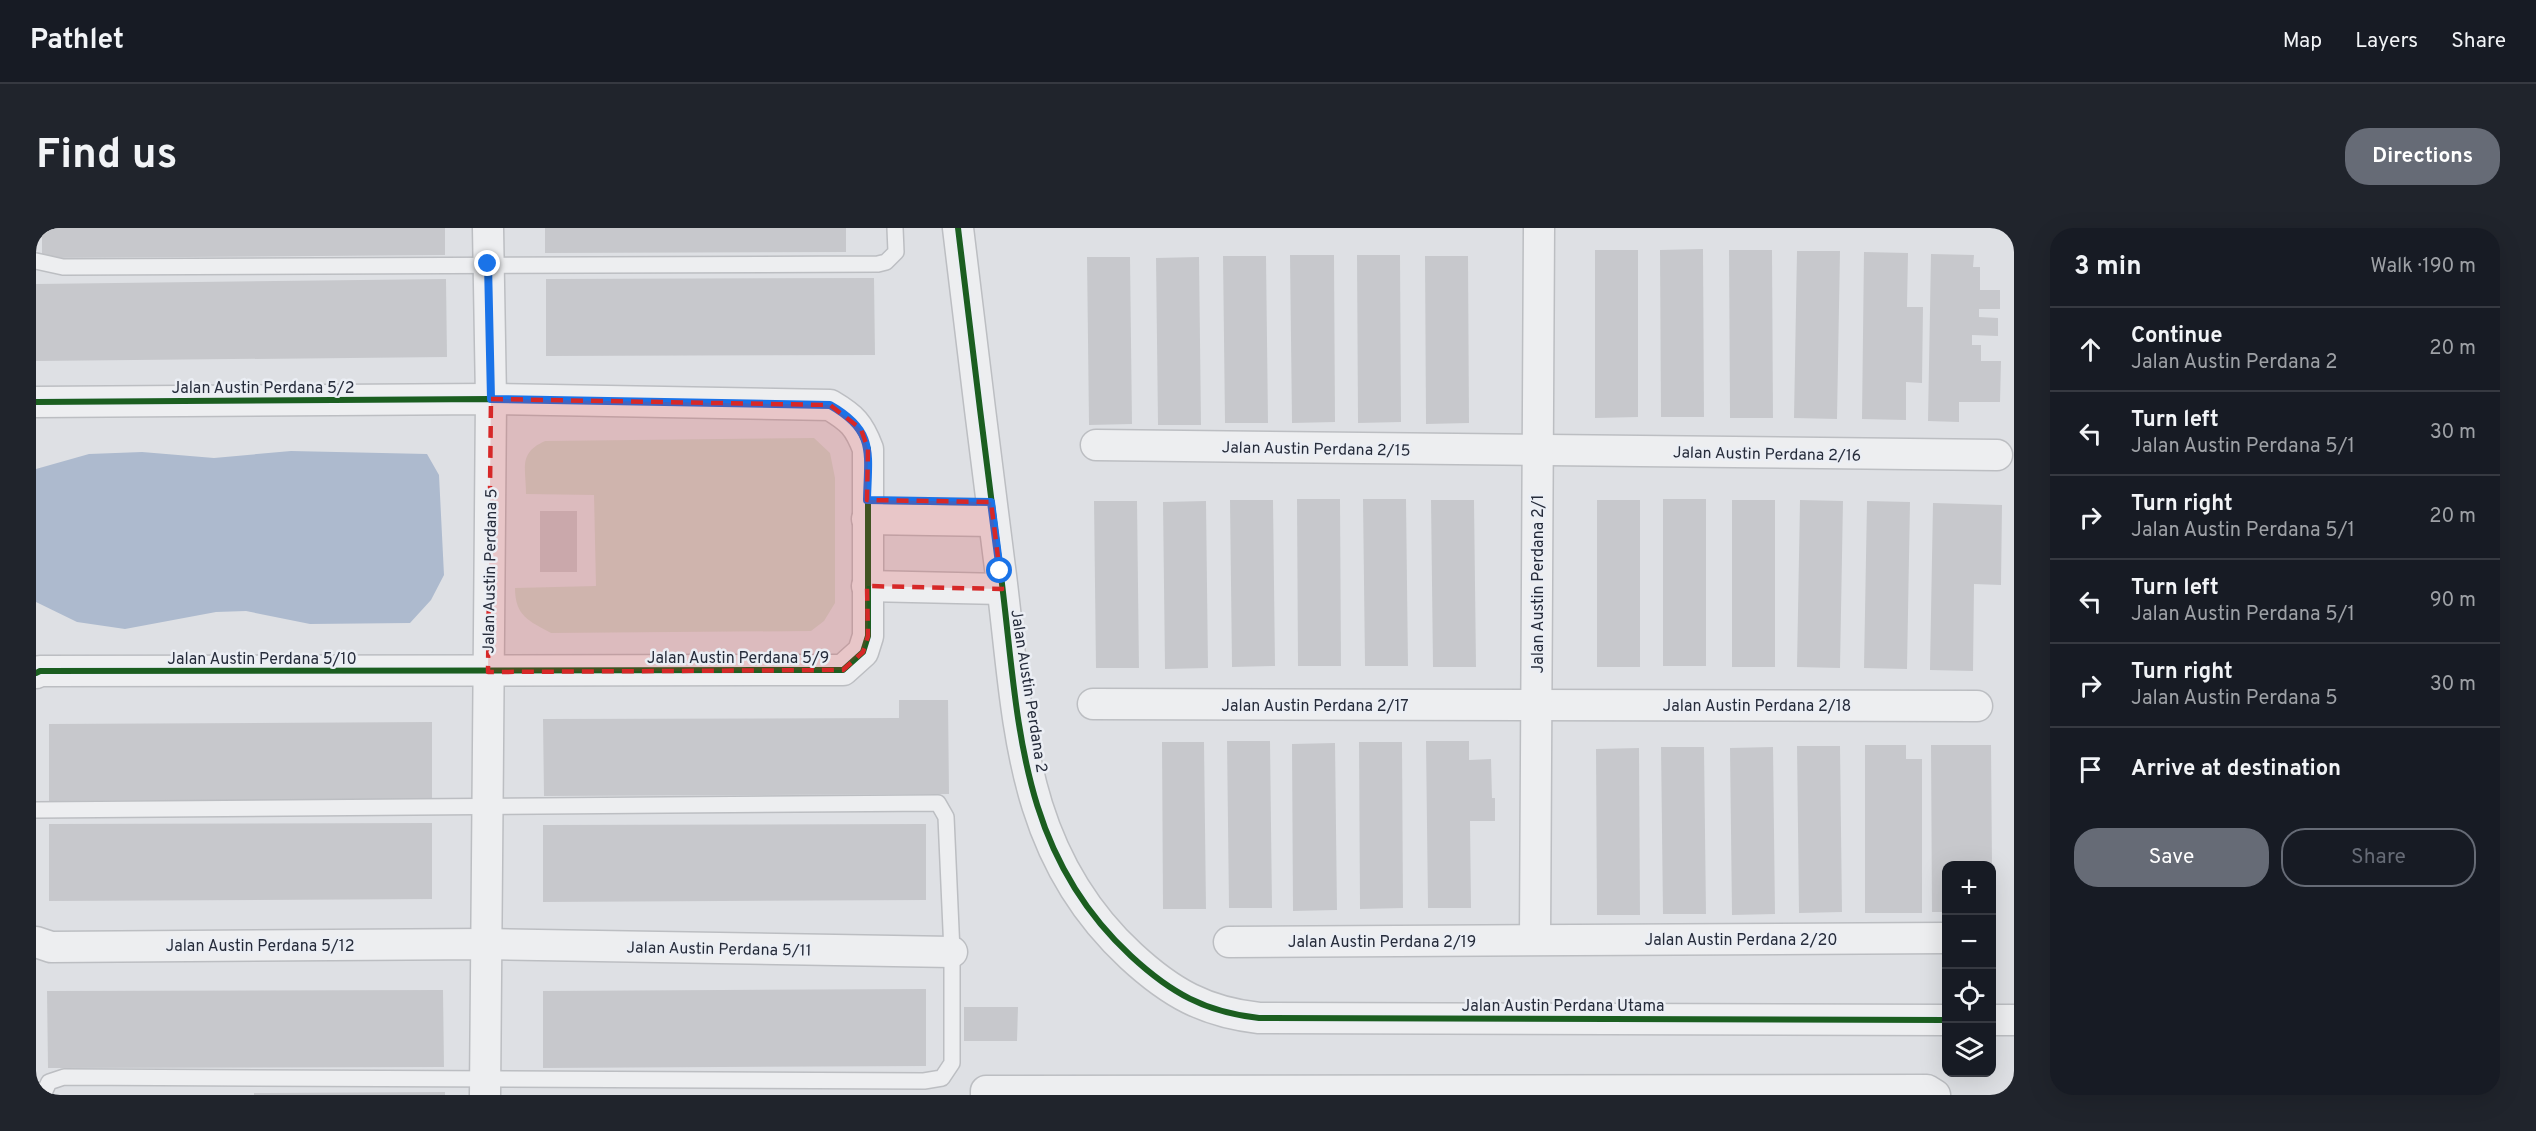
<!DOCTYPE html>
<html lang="en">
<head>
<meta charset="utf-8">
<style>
  :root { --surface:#171b24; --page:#20242c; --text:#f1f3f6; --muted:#9ea1a6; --line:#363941; --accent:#666b76 }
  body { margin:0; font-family:Overpass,sans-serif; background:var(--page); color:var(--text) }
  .controls { position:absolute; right:18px; bottom:18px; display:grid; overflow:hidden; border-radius:12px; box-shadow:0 6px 24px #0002 }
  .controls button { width:54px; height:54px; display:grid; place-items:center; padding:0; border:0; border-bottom:2px solid var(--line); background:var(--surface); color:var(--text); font:30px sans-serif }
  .stop { position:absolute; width:18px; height:18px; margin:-14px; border:4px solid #1a73e8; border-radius:50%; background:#fff }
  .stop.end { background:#1a73e8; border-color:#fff; box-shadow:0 2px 6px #0008 }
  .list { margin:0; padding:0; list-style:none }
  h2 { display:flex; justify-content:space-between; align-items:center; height:78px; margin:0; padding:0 24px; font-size:26px }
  h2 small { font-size:20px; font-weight:400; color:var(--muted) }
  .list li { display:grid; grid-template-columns:39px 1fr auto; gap:18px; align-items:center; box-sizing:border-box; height:84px; padding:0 24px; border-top:2px solid var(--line) }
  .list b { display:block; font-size:22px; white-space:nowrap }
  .list p { margin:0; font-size:20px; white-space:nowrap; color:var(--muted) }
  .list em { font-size:20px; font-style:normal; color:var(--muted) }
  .actions { display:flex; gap:12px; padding:18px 24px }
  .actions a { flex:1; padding:14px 0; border:2px solid var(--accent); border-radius:24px; text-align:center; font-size:21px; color:var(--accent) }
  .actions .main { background:var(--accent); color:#fff }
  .icon { flex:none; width:33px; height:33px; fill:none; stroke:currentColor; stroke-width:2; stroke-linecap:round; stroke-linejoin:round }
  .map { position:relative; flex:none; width:1978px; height:867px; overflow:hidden; border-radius:24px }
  header { display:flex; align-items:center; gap:36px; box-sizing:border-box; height:84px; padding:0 30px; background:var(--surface); border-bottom:2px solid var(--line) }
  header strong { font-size:28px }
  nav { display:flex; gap:33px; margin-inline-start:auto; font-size:21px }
  .intro { display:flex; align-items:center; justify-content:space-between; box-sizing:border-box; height:144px; padding:0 36px }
  h1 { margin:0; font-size:42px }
  .button { padding:15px 27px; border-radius:24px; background:var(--accent); color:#fff; font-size:21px; font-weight:700 }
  main { display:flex; gap:36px; padding:0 36px }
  aside { flex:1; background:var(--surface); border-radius:24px; box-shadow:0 6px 24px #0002 }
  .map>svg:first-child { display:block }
  .green { fill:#ced7cf }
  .water { fill:#adbace }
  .building { fill:#c7c8cc }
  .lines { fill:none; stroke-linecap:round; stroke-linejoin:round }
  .lane-casing { stroke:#bcbec2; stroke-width:18 }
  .street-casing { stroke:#bcbec2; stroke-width:33 }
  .lane { stroke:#edeef0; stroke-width:15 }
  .street { stroke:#edeef0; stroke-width:30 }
  .cycleway-casing { stroke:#ebeef4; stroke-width:10 }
  .cycleway { stroke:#1b5e20; stroke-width:6 }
  .route { stroke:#1a73e8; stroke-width:8 }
  .marked { fill:#d62828; fill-opacity:0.2; stroke:#d62828; stroke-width:4.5; stroke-dasharray:12 8; stroke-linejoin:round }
  .labels { text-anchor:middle; stroke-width:5; stroke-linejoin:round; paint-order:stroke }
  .street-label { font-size:16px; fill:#262c3b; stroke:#ebeef4 }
</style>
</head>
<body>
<header>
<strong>Pathlet</strong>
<nav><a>Map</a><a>Layers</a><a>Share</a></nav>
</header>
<div class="intro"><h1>Find us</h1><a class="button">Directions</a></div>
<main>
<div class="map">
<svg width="1978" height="867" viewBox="0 0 1978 867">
  <rect width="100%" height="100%" fill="#dee0e4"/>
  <path class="green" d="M778,210l16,15 5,25v125l-11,18 -13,10 -260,2c-22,-12 -36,-17 -36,-45l81,-2 -2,-91 -68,-1c0,-26 -8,-41 19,-53z"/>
  <polygon class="water" points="255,223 391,226 403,247 408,347 395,372 374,395 274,396 210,383 180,384 89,401 41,394 0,374 0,241 53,226 106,224 178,230"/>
  <g class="building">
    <polygon points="6,0 409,0 409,27 6,30"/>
    <polygon points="509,0 810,0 810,24 509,25"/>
    <polygon points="1667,21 1668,189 1625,189 1624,22"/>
    <polygon points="1559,22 1602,22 1602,189 1559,190"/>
    <polygon points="1693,22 1736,22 1737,190 1694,190"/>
    <polygon points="1761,23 1804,23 1801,191 1758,190"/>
    <polygon points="1828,24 1872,25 1871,79 1887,79 1886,155 1870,154 1870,192 1826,191"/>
    <polygon points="1895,26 1938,27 1937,39 1944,39 1944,62 1964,62 1964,81 1943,81 1943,89 1962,90 1962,108 1936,107 1936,117 1945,117 1945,133 1965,133 1964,174 1923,174 1923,194 1892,193"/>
    <polygon points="1254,27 1298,27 1299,194 1256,195"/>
    <polygon points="1321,27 1364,27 1365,194 1322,195"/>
    <polygon points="1187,28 1230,28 1232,195 1189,195"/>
    <polygon points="1389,28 1432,28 1433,195 1390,196"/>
    <polygon points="1051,29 1094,29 1096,196 1053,197"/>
    <polygon points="1163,29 1165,197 1122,197 1120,30"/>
    <polygon points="838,50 839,127 510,128 510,51"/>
    <polygon points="410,51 411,129 0,133 0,56"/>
    <polygon points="1261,271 1304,271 1305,438 1262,438"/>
    <polygon points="1327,271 1370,271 1372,438 1329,438"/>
    <rect x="1627" y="271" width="43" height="167"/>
    <polygon points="1194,272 1237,272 1239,438 1196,439"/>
    <polygon points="1395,272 1438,272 1440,439 1397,439"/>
    <rect x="1561" y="272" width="43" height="167"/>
    <rect x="1696" y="272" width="43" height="167"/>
    <polygon points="1764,272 1807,273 1804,440 1761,439"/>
    <polygon points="1058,273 1101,273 1103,440 1060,440"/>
    <polygon points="1170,273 1172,440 1129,441 1127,274"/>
    <polygon points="1831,273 1874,274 1871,441 1828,440"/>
    <polygon points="1897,275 1966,277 1965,357 1938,356 1937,443 1894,442"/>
    <rect x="504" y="283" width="37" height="61"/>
    <polygon points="863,472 912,472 913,566 508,568 507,491 863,490"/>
    <polygon points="396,494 396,571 13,573 13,496"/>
    <polygon points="1191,513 1234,513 1236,680 1193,680"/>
    <polygon points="1390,513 1433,513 1433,532 1455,531 1456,570 1459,570 1459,593 1434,593 1435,680 1392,680"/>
    <polygon points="1126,514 1168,514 1170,681 1127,681"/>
    <polygon points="1323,514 1366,514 1367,680 1324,681"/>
    <polygon points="1299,515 1301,682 1257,683 1256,516"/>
    <polygon points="1829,517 1870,517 1870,531 1886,531 1886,685 1829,685"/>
    <polygon points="1895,517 1955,517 1956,638 1910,638 1910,684 1896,684"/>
    <polygon points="1761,518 1804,518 1806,684 1763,685"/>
    <polygon points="1625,519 1668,519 1670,686 1627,686"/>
    <polygon points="1737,519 1739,686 1696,687 1694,520"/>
    <polygon points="1603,520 1604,687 1561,687 1560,521"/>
    <polygon points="396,595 396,671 13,673 13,596"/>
    <polygon points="890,596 890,672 507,674 507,597"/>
    <polygon points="890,761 890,838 507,840 507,763"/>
    <polygon points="407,762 408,839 12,840 11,763"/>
    <polygon points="928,779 982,779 981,813 928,813"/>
    <polygon points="409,864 409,867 218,867 218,865 232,865"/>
  </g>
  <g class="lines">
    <g class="lane-casing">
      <g id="lane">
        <polyline points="0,33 27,39 842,36 850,34 860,24 859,0"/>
        <polyline points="0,582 902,575 910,589 916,724 916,835 906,850 888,853 28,849 13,854 7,867"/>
      </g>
    </g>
    <g class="street-casing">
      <g id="street">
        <path d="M922,0c14,113 27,227 42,340 19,144 15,281 131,388 40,37 74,56 128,62l687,2"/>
        <path d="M0,174l455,-3 339,6c22,13 29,20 38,44v187l-5,16 -20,18 -803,1 -4,2"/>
        <polyline points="1060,217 1961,227"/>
        <polyline points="831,291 957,293"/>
        <polyline points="831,358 966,361"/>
        <polyline points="1057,476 1941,478"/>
        <polyline points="1499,711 1503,0"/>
        <polyline points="0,714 15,719 450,716 916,724"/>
        <polyline points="1193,714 1910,710"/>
        <polyline points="1956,792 1978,792"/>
        <polyline points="449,867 455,171 452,0"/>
        <polyline points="950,867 950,863 1891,862 1899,867"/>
      </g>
    </g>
    <use href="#lane" class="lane"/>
    <use href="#street" class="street"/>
    <g class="cycleway-casing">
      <g id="cycleway">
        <path d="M922,0c14,113 27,227 42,340 19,144 15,281 131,388 40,37 74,56 128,62l687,2"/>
        <path d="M0,174l455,-3 339,6c22,13 29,20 38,44v187l-5,16 -20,18 -803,1 -4,2"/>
      </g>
    </g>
    <use href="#cycleway" class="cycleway"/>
  </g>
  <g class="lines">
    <path class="route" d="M452,36l3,135 339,6c46,26 38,48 37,95l124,2 9,69"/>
  </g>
  <path class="marked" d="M455,171l339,6 31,24 7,20 -1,51 124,2 11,87 -135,-3 1,50 -5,16 -20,18 -355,2z"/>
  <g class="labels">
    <g class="street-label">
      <text x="227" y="165">Jalan Austin Perdana 5/2</text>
      <text transform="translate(1280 220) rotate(1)" y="6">Jalan Austin Perdana 2/15</text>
      <text transform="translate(1731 225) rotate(1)" y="6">Jalan Austin Perdana 2/16</text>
      <text transform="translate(453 343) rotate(-89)" y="6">Jalan Austin Perdana 5</text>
      <text transform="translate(1501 356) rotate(-90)" y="6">Jalan Austin Perdana 2/1</text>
      <text x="702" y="435">Jalan Austin Perdana 5/9</text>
      <text x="226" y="436">Jalan Austin Perdana 5/10</text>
      <text transform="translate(994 463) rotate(81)" y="6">Jalan Austin Perdana 2</text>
      <text x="1279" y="483">Jalan Austin Perdana 2/17</text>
      <text x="1721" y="483">Jalan Austin Perdana 2/18</text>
      <text x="1705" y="717">Jalan Austin Perdana 2/20</text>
      <text x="1346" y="719">Jalan Austin Perdana 2/19</text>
      <text x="224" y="723">Jalan Austin Perdana 5/12</text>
      <text transform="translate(683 720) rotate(1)" y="6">Jalan Austin Perdana 5/11</text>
      <text x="1527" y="783">Jalan Austin Perdana Utama</text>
    </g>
  </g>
</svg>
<div class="controls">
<button>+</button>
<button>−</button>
<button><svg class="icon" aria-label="locate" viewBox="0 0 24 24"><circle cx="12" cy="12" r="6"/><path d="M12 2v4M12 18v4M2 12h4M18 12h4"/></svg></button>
<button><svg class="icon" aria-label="layers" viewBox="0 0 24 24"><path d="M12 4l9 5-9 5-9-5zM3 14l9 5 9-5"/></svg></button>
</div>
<div class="stop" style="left:964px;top:343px"></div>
<div class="stop end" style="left:452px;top:36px"></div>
</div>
<aside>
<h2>3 min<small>Walk · 190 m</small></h2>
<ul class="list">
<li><svg class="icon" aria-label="ahead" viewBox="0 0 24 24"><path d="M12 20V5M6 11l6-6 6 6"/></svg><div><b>Continue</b><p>Jalan Austin Perdana 2</p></div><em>20 m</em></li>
<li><svg class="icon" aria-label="left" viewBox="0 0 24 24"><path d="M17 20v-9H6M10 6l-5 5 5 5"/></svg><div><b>Turn left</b><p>Jalan Austin Perdana 5/1</p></div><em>30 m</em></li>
<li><svg class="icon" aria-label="right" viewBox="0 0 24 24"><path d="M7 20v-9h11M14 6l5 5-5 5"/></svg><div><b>Turn right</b><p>Jalan Austin Perdana 5/1</p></div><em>20 m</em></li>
<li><svg class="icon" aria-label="left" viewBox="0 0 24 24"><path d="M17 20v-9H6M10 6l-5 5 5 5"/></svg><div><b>Turn left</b><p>Jalan Austin Perdana 5/1</p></div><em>90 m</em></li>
<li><svg class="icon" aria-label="right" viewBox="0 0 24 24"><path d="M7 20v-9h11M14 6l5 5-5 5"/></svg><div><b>Turn right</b><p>Jalan Austin Perdana 5</p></div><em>30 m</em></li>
<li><svg class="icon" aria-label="arrive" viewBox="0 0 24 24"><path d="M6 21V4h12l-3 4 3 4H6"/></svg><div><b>Arrive at destination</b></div></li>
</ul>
<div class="actions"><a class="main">Save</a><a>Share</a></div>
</aside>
</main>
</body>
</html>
